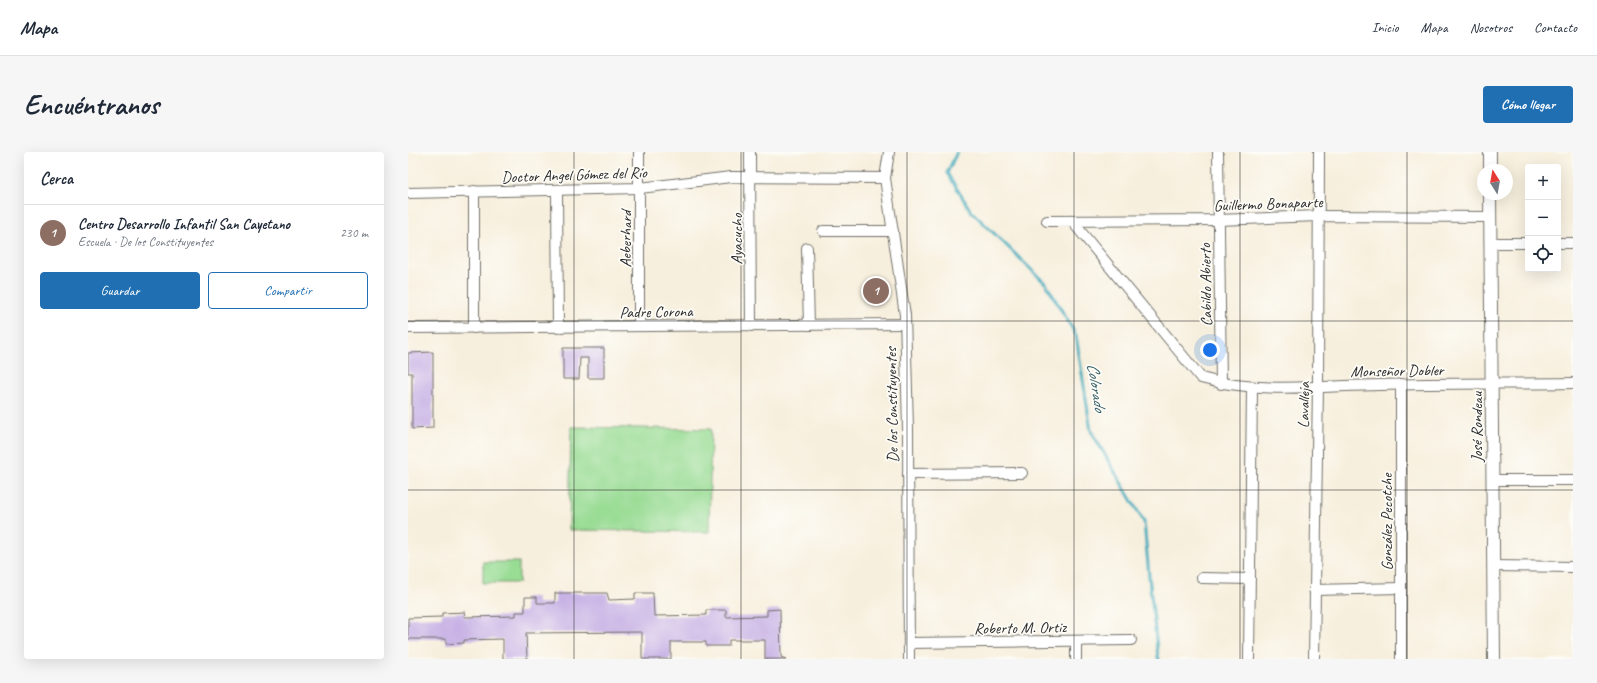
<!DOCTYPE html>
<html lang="es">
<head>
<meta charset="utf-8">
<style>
  :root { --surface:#fff; --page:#f6f6f7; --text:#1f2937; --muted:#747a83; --line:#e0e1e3; --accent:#1f6fb2 }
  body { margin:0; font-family:Caveat,sans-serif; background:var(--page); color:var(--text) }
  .controls { position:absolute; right:12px; top:12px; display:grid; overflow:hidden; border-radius:4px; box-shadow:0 4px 16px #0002 }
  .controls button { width:36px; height:36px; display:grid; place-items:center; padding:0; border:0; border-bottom:1px solid var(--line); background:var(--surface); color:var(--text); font:20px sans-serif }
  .compass { position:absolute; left:1069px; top:12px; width:36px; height:36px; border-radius:50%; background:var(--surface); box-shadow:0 4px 16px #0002; rotate:349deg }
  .you { position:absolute; left:802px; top:198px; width:14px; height:14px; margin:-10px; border:3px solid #fff; border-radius:50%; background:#1a73e8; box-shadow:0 0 0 6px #1a73e833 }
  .badge { display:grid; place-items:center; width:26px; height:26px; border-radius:50%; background:var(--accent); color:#fff; font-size:13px; font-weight:700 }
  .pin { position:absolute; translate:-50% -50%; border:2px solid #fff; box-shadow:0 1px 4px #0006 }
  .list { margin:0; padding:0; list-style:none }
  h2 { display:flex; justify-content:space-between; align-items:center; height:52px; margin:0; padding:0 16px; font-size:17px }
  h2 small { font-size:13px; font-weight:400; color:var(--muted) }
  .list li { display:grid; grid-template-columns:26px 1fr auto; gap:12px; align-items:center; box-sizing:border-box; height:56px; padding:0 16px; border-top:1px solid var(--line) }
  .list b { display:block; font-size:15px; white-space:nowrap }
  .list p { margin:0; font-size:13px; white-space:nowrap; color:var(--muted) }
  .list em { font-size:13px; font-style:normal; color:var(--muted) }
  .actions { display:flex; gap:8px; padding:12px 16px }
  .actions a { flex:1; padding:9px 0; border:1px solid var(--accent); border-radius:4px; text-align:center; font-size:14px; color:var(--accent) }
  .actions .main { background:var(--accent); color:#fff }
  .icon { flex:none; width:22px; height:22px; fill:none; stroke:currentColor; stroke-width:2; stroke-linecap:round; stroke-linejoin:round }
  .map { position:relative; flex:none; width:1165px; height:507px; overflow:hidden; border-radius:4px }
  header { display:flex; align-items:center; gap:24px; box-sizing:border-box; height:56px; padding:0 20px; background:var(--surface); border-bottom:1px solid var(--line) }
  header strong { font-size:19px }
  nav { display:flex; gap:22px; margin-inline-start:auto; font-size:14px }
  .intro { display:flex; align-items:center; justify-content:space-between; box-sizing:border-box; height:96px; padding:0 24px }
  h1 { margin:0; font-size:28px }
  .button { padding:10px 18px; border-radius:4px; background:var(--accent); color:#fff; font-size:14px; font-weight:700 }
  main { display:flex; gap:24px; padding:0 24px }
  aside { flex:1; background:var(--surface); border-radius:4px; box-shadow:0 4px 16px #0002 }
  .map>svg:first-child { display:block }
  .green { fill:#99dc94; stroke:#628460 }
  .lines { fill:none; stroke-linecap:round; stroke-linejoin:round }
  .stream { stroke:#3fabbd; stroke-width:3 }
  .building { fill:#c4ade4 }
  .minor-casing { stroke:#727069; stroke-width:12 }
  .tertiary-casing { stroke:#727069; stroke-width:14 }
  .minor { stroke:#fff; stroke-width:10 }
  .tertiary { stroke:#fff; stroke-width:12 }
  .grid { fill:none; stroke:#2b2b2b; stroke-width:1; stroke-opacity:0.55 }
  .labels { text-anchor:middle; stroke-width:3.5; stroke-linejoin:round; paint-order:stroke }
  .street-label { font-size:16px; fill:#2b2b2b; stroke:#fdfcf7 }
  .water-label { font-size:17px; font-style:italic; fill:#335e65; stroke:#fdfcf7 }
</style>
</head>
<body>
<header>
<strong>Mapa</strong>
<nav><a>Inicio</a><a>Mapa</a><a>Nosotros</a><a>Contacto</a></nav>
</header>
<div class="intro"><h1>Encuéntranos</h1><a class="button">Cómo llegar</a></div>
<main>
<aside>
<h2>Cerca<small></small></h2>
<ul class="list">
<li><span class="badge" style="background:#8d6e63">1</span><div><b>Centro Desarrollo Infantil San Cayetano</b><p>Escuela · De los Constituyentes</p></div><em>230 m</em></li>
</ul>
<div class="actions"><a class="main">Guardar</a><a>Compartir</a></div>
</aside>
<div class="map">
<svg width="1165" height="507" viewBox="0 0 1165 507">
  <rect width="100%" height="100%" fill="#fdfcf7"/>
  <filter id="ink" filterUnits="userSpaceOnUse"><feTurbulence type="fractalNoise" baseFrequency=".025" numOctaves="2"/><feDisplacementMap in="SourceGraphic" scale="8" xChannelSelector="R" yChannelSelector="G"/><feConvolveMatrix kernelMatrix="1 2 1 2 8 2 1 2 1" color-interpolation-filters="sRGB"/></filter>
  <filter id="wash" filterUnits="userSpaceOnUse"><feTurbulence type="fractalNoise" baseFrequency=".012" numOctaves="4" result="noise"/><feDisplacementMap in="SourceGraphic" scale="16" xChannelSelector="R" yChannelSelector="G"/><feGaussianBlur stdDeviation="0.9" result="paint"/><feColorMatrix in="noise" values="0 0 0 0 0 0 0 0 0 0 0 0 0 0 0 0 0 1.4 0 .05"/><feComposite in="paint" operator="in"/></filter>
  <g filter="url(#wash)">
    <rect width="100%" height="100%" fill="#f7efdd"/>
    <g class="green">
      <polygon points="163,275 303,277 301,380 161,378"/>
      <rect x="75" y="410" width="36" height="21"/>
    </g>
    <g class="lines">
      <polyline class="stream" points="549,0 539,21 563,59 638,132 668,183 683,279 736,370 741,424 750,505 751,507"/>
    </g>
    <g id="blocks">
      <g class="building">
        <polygon points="155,196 196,196 196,226 180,226 180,206 172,206 171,227 155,227"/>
        <polygon points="25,200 25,276 4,277 4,221 0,221 0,201"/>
        <polygon points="147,441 199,441 201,448 227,447 227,441 245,441 246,464 298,463 298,458 318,458 318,465 359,464 359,458 372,457 373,505 378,507 357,507 357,488 321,488 321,494 298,494 298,490 263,490 263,507 234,507 234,480 118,481 119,507 95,507 95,487 56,488 56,491 38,492 38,487 0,487 0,466 34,465 34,461 57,460 56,465 108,464 108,460 117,460 117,445 129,445 129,451 147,451"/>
      </g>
    </g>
  </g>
  <g filter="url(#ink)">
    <use href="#blocks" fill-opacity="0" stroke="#727069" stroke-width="1"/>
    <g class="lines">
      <g class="minor-casing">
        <g id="minor">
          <polyline points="342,0 343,174"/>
          <polyline points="481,0 477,26 497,163 500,277 501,507"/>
          <polyline points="810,0 813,232"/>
          <polyline points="149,39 150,176"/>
          <polyline points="0,41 232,36 323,25 477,26"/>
          <polyline points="639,69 810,68 910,64 1082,65"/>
          <path d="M664,69l129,157c56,16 120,8 178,7 65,-2 129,-1 194,-2"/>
          <polyline points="415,79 485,79"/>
          <polyline points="1083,91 1120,91"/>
          <polyline points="1150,91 1165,91"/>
          <polyline points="399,96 401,173"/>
          <polyline points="231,174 231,0"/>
          <polyline points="0,176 497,172"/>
          <polyline points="66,176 66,39"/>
          <polyline points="993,232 993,507"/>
          <polyline points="500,322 614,321"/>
          <polyline points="1085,328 1165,328"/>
          <polyline points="1085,414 1165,415"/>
          <polyline points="794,426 842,427"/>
          <polyline points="906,438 993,436"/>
          <polyline points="668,489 668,507"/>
          <polyline points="501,491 723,488"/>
          <polyline points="841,507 844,236"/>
          <polyline points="906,507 910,234 911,0"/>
        </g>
      </g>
      <g class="tertiary-casing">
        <g id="tertiary">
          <polyline points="1082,0 1082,18"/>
          <polyline points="1082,42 1086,507"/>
        </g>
      </g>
      <use href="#minor" class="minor"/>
      <use href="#tertiary" class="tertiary"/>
    </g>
  </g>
  <path class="grid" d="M166,0v507M333,0v507M499,0v507M666,0v507M832,0v507M999,0v507M0,169h1165M0,338h1165"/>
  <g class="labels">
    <g class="street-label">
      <text transform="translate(166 22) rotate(-2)" y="6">Doctor Angel Gómez del Río</text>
      <text transform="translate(860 51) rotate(-2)" y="6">Guillermo Bonaparte</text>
      <text transform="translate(217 87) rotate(-90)" y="6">Aeberhard</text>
      <text transform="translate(328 87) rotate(-90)" y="6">Ayacucho</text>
      <text transform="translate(797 133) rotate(-91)" y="6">Cabildo Abierto</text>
      <text transform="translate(248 159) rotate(-1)" y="6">Padre Corona</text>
      <text transform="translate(989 218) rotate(-1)" y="6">Monseñor Dobler</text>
      <text transform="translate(483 253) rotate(-91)" y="6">De los Constituyentes</text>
      <text transform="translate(895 253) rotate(-89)" y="6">Lavalleja</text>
      <text transform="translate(1068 275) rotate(-90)" y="6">José Rondeau</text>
      <text transform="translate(978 370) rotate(-90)" y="6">González Pecotche</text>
      <text transform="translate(612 475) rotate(-1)" y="6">Roberto M. Ortiz</text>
    </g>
    <g class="water-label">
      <text transform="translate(689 235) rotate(81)" y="6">Colorado</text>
    </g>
  </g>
</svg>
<div class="controls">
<button>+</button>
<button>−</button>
<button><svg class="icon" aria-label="locate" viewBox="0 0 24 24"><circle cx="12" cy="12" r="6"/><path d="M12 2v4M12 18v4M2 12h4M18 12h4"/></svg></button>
</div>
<svg class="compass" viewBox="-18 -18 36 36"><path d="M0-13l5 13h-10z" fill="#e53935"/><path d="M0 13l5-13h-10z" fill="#747a83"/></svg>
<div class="you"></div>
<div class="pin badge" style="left:468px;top:139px;background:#8d6e63">1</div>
</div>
</main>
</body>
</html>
